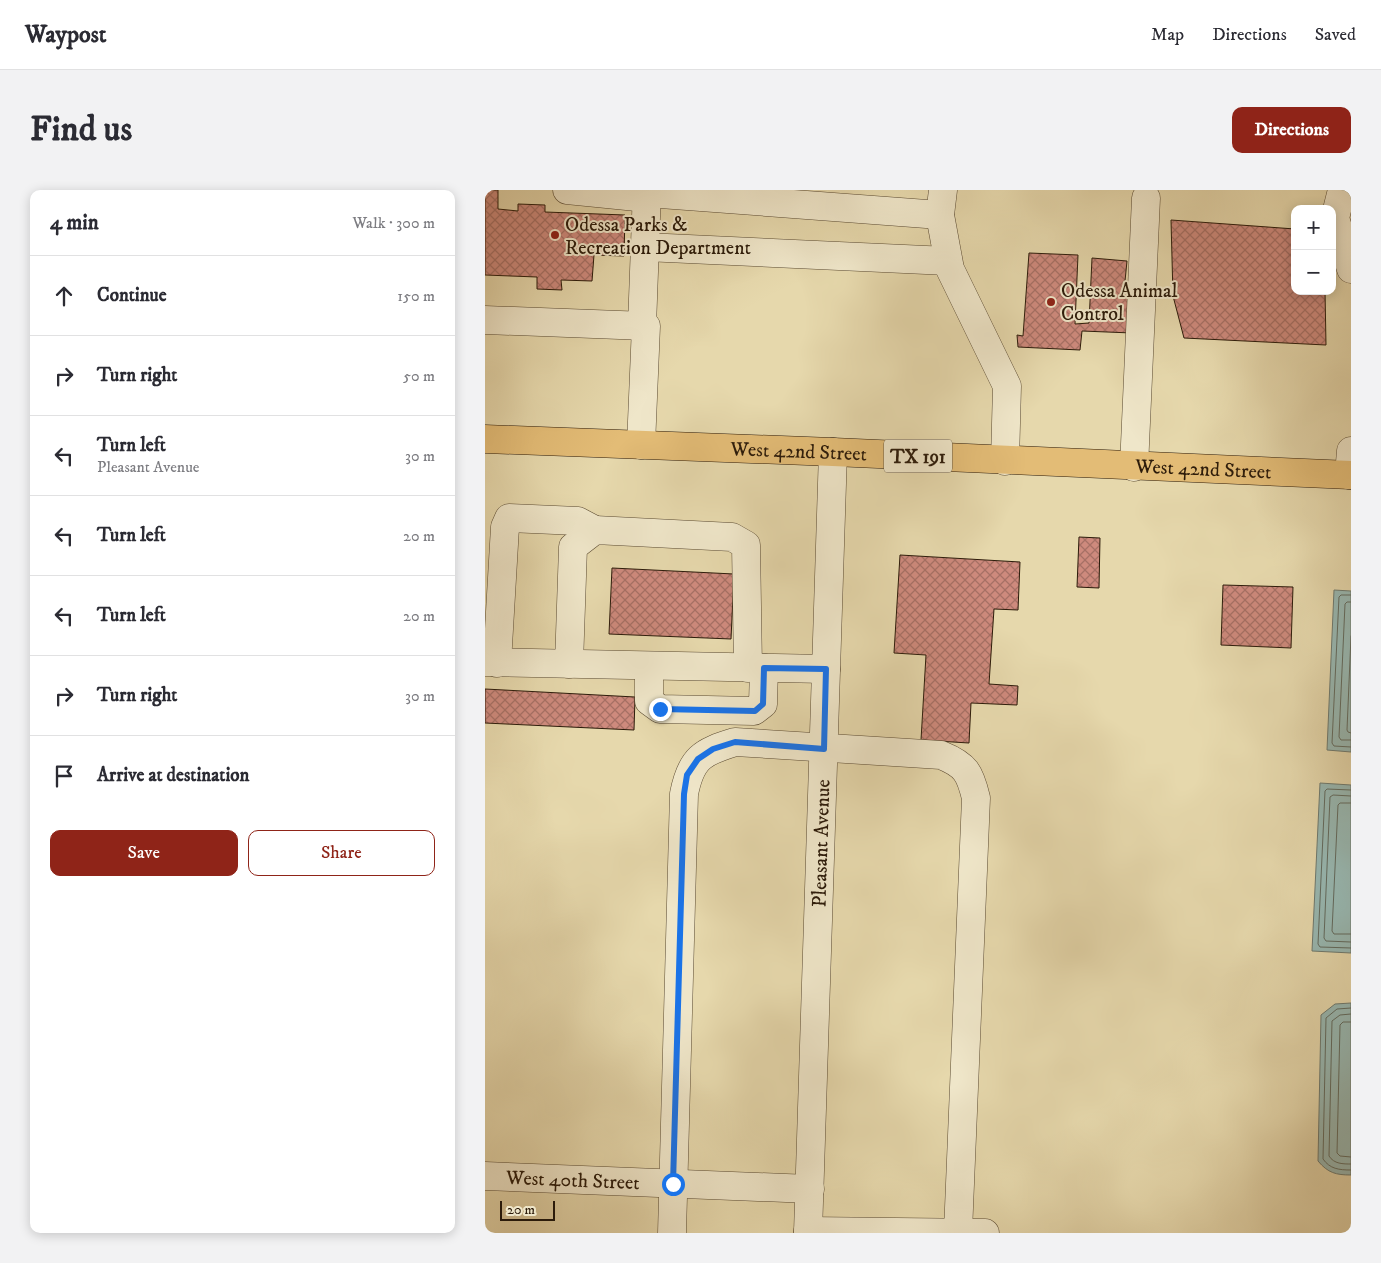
<!DOCTYPE html>
<html lang="en">
<head>
<meta charset="utf-8">
<style>
  :root { --surface:#fff; --page:#f2f2f3; --text:#2b2b33; --muted:#7c7c81; --line:#e1e1e2; --accent:#8f2418 }
  body { margin:0; font-family:"IM FELL DW Pica",serif; background:var(--page); color:var(--text) }
  .controls { position:absolute; right:15px; top:15px; display:grid; overflow:hidden; border-radius:10px; box-shadow:0 2px 12px #0003 }
  .controls button { width:45px; height:45px; display:grid; place-items:center; padding:0; border:0; border-bottom:1px solid var(--line); background:var(--surface); color:var(--text); font:25px sans-serif }
  .scale { position:absolute; left:15px; bottom:12px; width:55px; box-sizing:border-box; padding-left:5px; border:2px solid #2c1b0a; border-top:0; font-size:14px; line-height:18px; white-space:nowrap; color:#2c1b0a; -webkit-text-stroke:4px #efe6c9; paint-order:stroke }
  .stop { position:absolute; width:15px; height:15px; margin:-11px; border:4px solid #1a73e8; border-radius:50%; background:#fff }
  .stop.end { background:#1a73e8; border-color:#fff; box-shadow:0 1px 5px #0008 }
  .list { margin:0; padding:0; list-style:none }
  h2 { display:flex; justify-content:space-between; align-items:center; height:65px; margin:0; padding:0 20px; font-size:21px }
  h2 small { font-size:16px; font-weight:400; color:var(--muted) }
  .list li { display:grid; grid-template-columns:32px 1fr auto; gap:15px; align-items:center; box-sizing:border-box; height:80px; padding:0 20px; border-top:1px solid var(--line) }
  .list b { display:block; font-size:19px; white-space:nowrap }
  .list p { margin:0; font-size:16px; white-space:nowrap; color:var(--muted) }
  .list em { font-size:16px; font-style:normal; color:var(--muted) }
  .actions { display:flex; gap:10px; padding:15px 20px }
  .actions a { flex:1; padding:11px 0; border:1px solid var(--accent); border-radius:10px; text-align:center; font-size:18px; color:var(--accent) }
  .actions .main { background:var(--accent); color:#fff }
  .icon { flex:none; width:28px; height:28px; fill:none; stroke:currentColor; stroke-width:2; stroke-linecap:round; stroke-linejoin:round }
  .map { position:relative; flex:none; width:866px; height:1043px; overflow:hidden; border-radius:10px }
  header { display:flex; align-items:center; gap:30px; box-sizing:border-box; height:70px; padding:0 25px; background:var(--surface); border-bottom:1px solid var(--line) }
  header strong { font-size:24px }
  nav { display:flex; gap:28px; margin-inline-start:auto; font-size:18px }
  .intro { display:flex; align-items:center; justify-content:space-between; box-sizing:border-box; height:120px; padding:0 30px }
  h1 { margin:0; font-size:35px }
  .button { padding:12px 22px; border-radius:10px; background:var(--accent); color:#fff; font-size:18px; font-weight:700 }
  main { display:flex; gap:30px; padding:0 30px }
  aside { flex:1; background:var(--surface); border-radius:10px; box-shadow:0 2px 12px #0003 }
  .map>svg:first-child { display:block }
  .water { fill:#98b8b2; stroke:#6d796f }
  .lines { fill:none; stroke-linecap:round; stroke-linejoin:round }
  .shore { stroke:#626a5e; stroke-width:1 }
  .building { fill:url(#building-cross-hatch); stroke:#2c1b0a }
  .minor-casing { stroke:#5a4a32; stroke-width:29 }
  .highway-casing { stroke:#2c1b0a; stroke-width:29 }
  .minor { stroke:#efe6c9; stroke-width:28 }
  .highway { stroke:#e3bc76; stroke-width:28 }
  .route { stroke:#1a73e8; stroke-width:6 }
  .poi-dot { fill:#8f2418; stroke:#efe6c9; stroke-width:2 }
  .labels { text-anchor:middle; stroke-width:4; stroke-linejoin:round; paint-order:stroke }
  .shield { fill:#efe6c9; stroke:#665843; stroke-width:1 }
  .shield-label { font-size:19px; font-weight:bold; fill:#2c1b0a }
  .poi-label { font-size:20px; fill:#2c1b0a; stroke:#efe6c9; text-anchor:start }
  .street-label { font-size:20px; fill:#2c1b0a; stroke:#efe6c9 }
</style>
</head>
<body>
<header>
<strong>Waypost</strong>
<nav><a>Map</a><a>Directions</a><a>Saved</a></nav>
</header>
<div class="intro"><h1>Find us</h1><a class="button">Directions</a></div>
<main>
<aside>
<h2>4 min<small>Walk · 300 m</small></h2>
<ul class="list">
<li><svg class="icon" aria-label="ahead" viewBox="0 0 24 24"><path d="M12 20V5M6 11l6-6 6 6"/></svg><div><b>Continue</b></div><em>150 m</em></li>
<li><svg class="icon" aria-label="right" viewBox="0 0 24 24"><path d="M7 20v-9h11M14 6l5 5-5 5"/></svg><div><b>Turn right</b></div><em>50 m</em></li>
<li><svg class="icon" aria-label="left" viewBox="0 0 24 24"><path d="M17 20v-9H6M10 6l-5 5 5 5"/></svg><div><b>Turn left</b><p>Pleasant Avenue</p></div><em>30 m</em></li>
<li><svg class="icon" aria-label="left" viewBox="0 0 24 24"><path d="M17 20v-9H6M10 6l-5 5 5 5"/></svg><div><b>Turn left</b></div><em>20 m</em></li>
<li><svg class="icon" aria-label="left" viewBox="0 0 24 24"><path d="M17 20v-9H6M10 6l-5 5 5 5"/></svg><div><b>Turn left</b></div><em>20 m</em></li>
<li><svg class="icon" aria-label="right" viewBox="0 0 24 24"><path d="M7 20v-9h11M14 6l5 5-5 5"/></svg><div><b>Turn right</b></div><em>30 m</em></li>
<li><svg class="icon" aria-label="arrive" viewBox="0 0 24 24"><path d="M6 21V4h12l-3 4 3 4H6"/></svg><div><b>Arrive at destination</b></div></li>
</ul>
<div class="actions"><a class="main">Save</a><a>Share</a></div>
</aside>
<div class="map">
<svg width="866" height="1043" viewBox="0 0 866 1043">
  <defs>
    <pattern id="building-cross-hatch" width="8" height="8" patternUnits="userSpaceOnUse" patternTransform="scale(1.25)"><rect width="8" height="8" fill="#ce8a7d"/><path d="M0 0l8 8M0 8l8-8" fill="none" stroke="#a77065"/></pattern>
  </defs>
  <rect width="100%" height="100%" fill="#e6d8ac"/>
  <filter id="stains"><feTurbulence type="fractalNoise" baseFrequency=".004" numOctaves="4"/><feColorMatrix values="0 0 0 0 .2 0 0 0 0 .09 0 0 0 0 .02 0 0 0 .5 -.17"/></filter>
  <radialGradient id="worn" r=".72"><stop offset=".6" stop-color="#630" stop-opacity="0"/><stop offset="1" stop-color="#630" stop-opacity=".3"/></radialGradient>
  <g class="water">
    <polygon points="849,400 866,401 866,562 842,560"/>
    <polygon points="835,593 866,595 866,763 827,761"/>
    <path d="M866,813v172c-15,0 -23,-2 -33,-14l3,-146 14,-11z"/>
  </g>
  <g class="lines">
    <g class="shore">
      <polyline points="866,405 856,405 854,407 847,553 849,556 866,557"/>
      <polyline points="866,412 862,412 860,414 854,547 856,550 866,550"/>
      <polyline points="866,446 862,540 863,542 866,543"/>
      <polyline points="866,600 842,599 840,601 833,754 835,757 866,758"/>
      <polyline points="866,606 848,605 845,607 839,748 841,751 866,752"/>
      <polyline points="866,613 855,613 853,615 847,741 849,744 866,744"/>
      <path d="M866,818l-14,1 -11,9 -3,141c7,10 16,11 28,11"/>
      <path d="M866,824l-11,1 -8,6 -3,135c5,8 14,8 22,8"/>
      <polyline points="866,832 858,832 855,835 852,963 855,966 866,967"/>
    </g>
  </g>
  <g class="building">
    <polygon points="0,0 13,0 13,19 33,21 33,14 60,15 60,22 140,25 139,66 109,65 107,91 76,90 77,100 52,99 52,87 0,85"/>
    <polygon points="686,30 810,39 810,101 840,101 841,155 699,148 688,106"/>
    <polygon points="544,63 593,65 590,134 604,133 607,68 642,71 640,91 651,92 647,143 597,141 595,160 533,157 532,145 538,146"/>
    <polygon points="594,347 615,348 614,398 592,397"/>
    <polygon points="415,365 535,372 533,420 509,419 504,494 533,496 532,515 486,513 484,553 436,550 441,465 409,463"/>
    <polygon points="127,378 249,384 246,449 124,444"/>
    <polygon points="738,395 808,397 806,458 736,455"/>
    <polygon points="0,499 150,507 149,540 0,533"/>
  </g>
  <g class="lines">
    <g class="minor-casing">
      <g id="minor">
        <polyline points="82,0 162,8"/>
        <polyline points="458,0 455,25 465,79 522,196 520,271"/>
        <polyline points="857,0 850,28 866,79"/>
        <polyline points="162,3 455,25"/>
        <polyline points="160,57 463,71"/>
        <polyline points="0,130 161,136 156,255"/>
        <polyline points="157,136 162,0"/>
        <polyline points="649,277 661,8"/>
        <polyline points="864,285 866,261"/>
        <polyline points="0,472 341,479"/>
        <polyline points="12,473 20,337 24,328 93,331 110,340"/>
        <polyline points="84,474 88,357 110,340 247,347 261,355 263,478"/>
        <polyline points="164,476 164,511 175,519 269,521 278,514 279,478"/>
        <path id="s1" d="M0,986l325,13"/>
        <polyline points="323,1041 500,1043"/>
        <path d="M187,1043l12,-439c7,-36 18,-42 51,-52l206,13c25,10 29,18 35,43l-18,434"/>
        <path id="s2" d="M323,1043l25,-781"/>
      </g>
    </g>
    <g class="highway-casing">
      <g id="highway">
        <path id="s3" d="M0,249l348,13 518,23"/>
      </g>
    </g>
    <use href="#minor" class="minor"/>
    <use href="#highway" class="highway"/>
  </g>
  <g class="lines">
    <polyline class="route" points="175,519 270,521 278,514 279,478 341,479 339,559 250,552 228,559 213,569 202,585 199,604 188,994"/>
  </g>
  <g class="poi-dot">
    <circle cx="70" cy="45" r="5"/>
    <circle cx="566" cy="112" r="5"/>
  </g>
  <g class="labels">
    <rect class="shield" x="399" y="249.5" width="68" height="33" rx="4"/>
    <g class="shield-label">
      <text x="433" y="273">TX 191</text>
    </g>
    <g class="poi-label">
      <text x="80" y="41">Odessa Parks &amp;<tspan x="80" dy="23">Recreation Department</tspan></text>
      <text x="576" y="107">Odessa Animal<tspan x="576" dy="23">Control</tspan></text>
    </g>
    <g class="street-label">
      <text dy="7" stroke="none"><textPath href="#s3" startOffset="314">West 42nd Street</textPath></text>
      <text dy="7" stroke="none"><textPath href="#s3" startOffset="719">West 42nd Street</textPath></text>
      <text dy="7" stroke="none"><textPath href="#s2" startOffset="390">Pleasant Avenue</textPath></text>
      <text dy="7" stroke="none"><textPath href="#s1" startOffset="88">West 40th Street</textPath></text>
    </g>
  </g>
  <rect width="100%" height="100%" filter="url(#stains)"/>
  <rect width="100%" height="100%" fill="url(#worn)"/>
</svg>
<div class="controls">
<button>+</button>
<button>−</button>
</div>
<div class="scale">20 m</div>
<div class="stop" style="left:188px;top:994px"></div>
<div class="stop end" style="left:175px;top:519px"></div>
</div>
</main>
</body>
</html>
